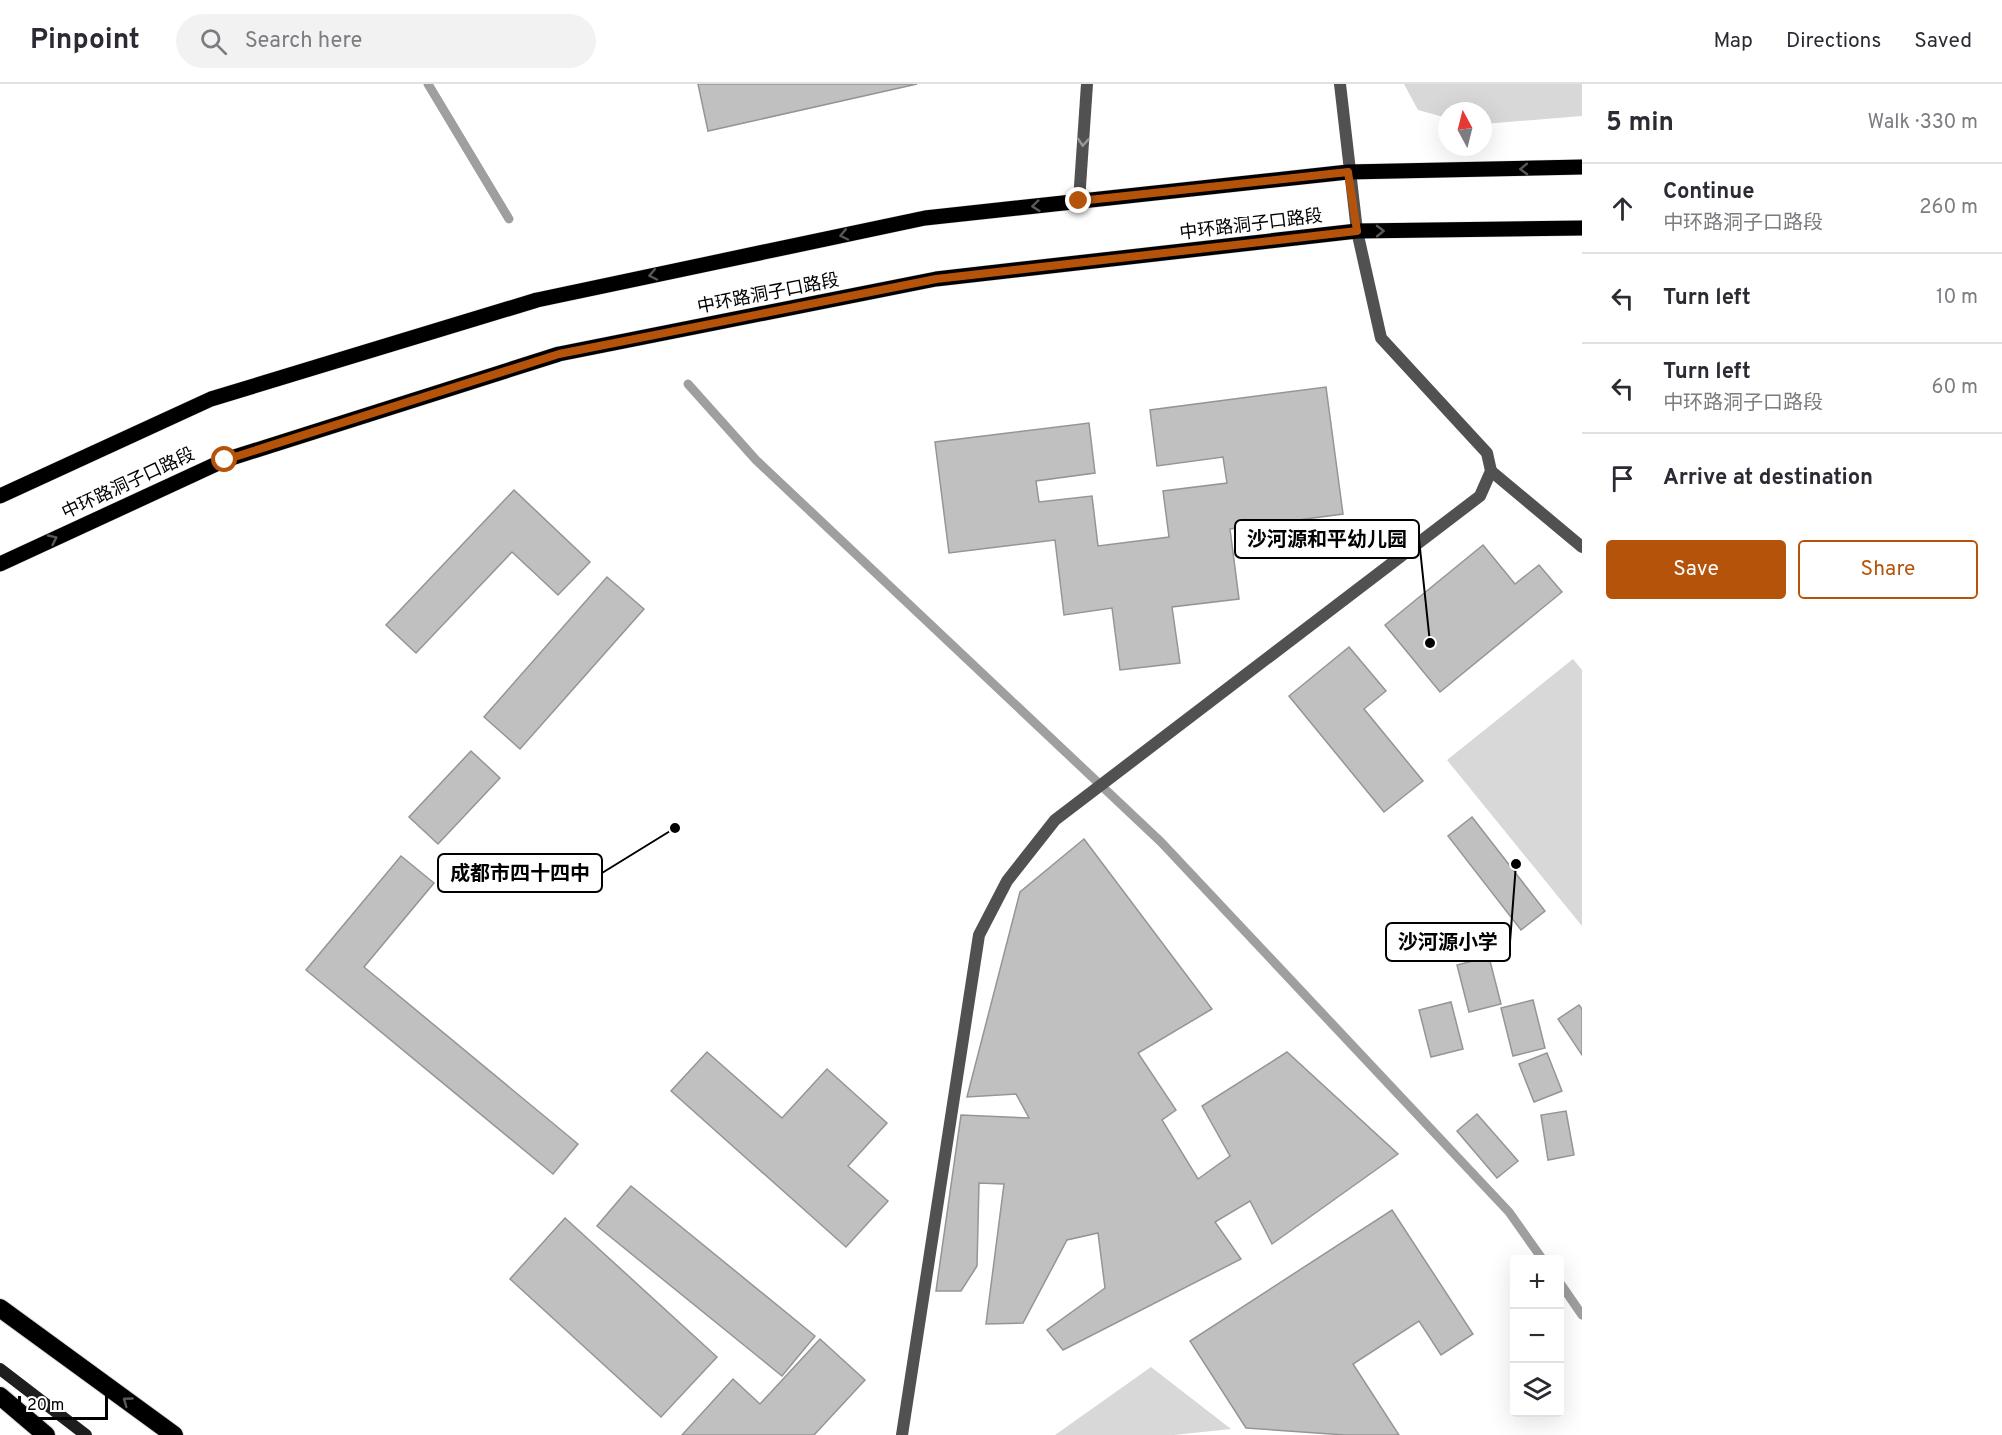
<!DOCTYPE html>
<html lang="en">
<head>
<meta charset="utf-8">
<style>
  :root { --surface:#fff; --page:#f2f2f3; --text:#2b2b33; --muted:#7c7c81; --line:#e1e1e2; --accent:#b45309 }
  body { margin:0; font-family:Overpass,"Noto Sans SC",sans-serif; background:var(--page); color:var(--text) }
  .controls { position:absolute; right:18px; bottom:18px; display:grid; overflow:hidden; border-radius:6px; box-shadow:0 6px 24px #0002 }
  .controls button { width:54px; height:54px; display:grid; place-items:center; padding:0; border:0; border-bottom:2px solid var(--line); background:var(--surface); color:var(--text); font:30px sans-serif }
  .compass { position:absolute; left:1438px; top:18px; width:54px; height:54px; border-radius:50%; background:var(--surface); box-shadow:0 6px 24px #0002; rotate:353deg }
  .scale { position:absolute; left:18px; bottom:15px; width:90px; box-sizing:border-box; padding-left:6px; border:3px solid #000; border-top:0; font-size:16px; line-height:21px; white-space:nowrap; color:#000; -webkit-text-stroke:4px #fff; paint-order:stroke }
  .stop { position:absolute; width:18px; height:18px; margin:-14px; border:4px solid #b45309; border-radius:50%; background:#fff }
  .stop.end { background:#b45309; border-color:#fff; box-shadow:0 2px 6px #0008 }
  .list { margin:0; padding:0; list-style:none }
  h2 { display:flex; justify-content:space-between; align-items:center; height:78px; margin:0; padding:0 24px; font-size:26px }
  h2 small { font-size:20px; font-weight:400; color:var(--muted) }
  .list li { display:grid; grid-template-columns:39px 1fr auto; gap:18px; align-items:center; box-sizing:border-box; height:90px; padding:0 24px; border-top:2px solid var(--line) }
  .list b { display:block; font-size:22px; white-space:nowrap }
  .list p { margin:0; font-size:20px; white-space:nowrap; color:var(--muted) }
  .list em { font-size:20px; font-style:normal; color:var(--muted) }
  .actions { display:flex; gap:12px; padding:18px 24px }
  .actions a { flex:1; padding:14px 0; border:2px solid var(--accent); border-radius:6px; text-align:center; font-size:21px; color:var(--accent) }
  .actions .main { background:var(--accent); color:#fff }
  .icon { flex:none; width:33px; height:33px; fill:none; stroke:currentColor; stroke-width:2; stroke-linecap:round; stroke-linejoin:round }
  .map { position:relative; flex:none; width:1582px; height:1351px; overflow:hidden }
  header { display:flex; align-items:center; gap:36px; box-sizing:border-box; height:84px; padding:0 30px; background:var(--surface); border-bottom:2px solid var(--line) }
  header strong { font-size:28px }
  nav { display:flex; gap:33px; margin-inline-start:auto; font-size:21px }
  .search { width:420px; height:54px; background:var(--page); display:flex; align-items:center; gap:15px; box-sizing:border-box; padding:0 21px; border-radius:33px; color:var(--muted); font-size:22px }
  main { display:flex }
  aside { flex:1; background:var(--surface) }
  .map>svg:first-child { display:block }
  .green { fill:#d8d8d8 }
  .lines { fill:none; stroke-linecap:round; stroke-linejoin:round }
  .stream { stroke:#9f9f9f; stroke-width:9 }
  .building { fill:#c0c0c0; stroke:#959595; stroke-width:1.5 }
  .primary-casing { stroke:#dbdbdb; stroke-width:16 }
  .highway-casing { stroke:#dbdbdb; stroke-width:20 }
  .lane { stroke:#515151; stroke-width:12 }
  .street { stroke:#515151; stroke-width:12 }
  .secondary { stroke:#1e1e1e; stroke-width:12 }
  .primary { stroke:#000; stroke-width:15 }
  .highway { stroke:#000; stroke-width:18 }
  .oneway { stroke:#979797 }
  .oneway2 { stroke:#595959 }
  .route { stroke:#b45309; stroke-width:8 }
  .labels { text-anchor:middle; stroke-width:4.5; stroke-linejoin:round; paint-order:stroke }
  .street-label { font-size:18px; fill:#000; stroke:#fff }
  .leader { fill:none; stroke:#000; stroke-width:2 }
  .callout-dot { fill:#000; stroke:#fff; stroke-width:2 }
  .callout { fill:#fff; stroke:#000; stroke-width:2 }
  .callout-label { font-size:20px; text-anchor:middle; font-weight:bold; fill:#000 }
</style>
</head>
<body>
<header>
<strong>Pinpoint</strong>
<div class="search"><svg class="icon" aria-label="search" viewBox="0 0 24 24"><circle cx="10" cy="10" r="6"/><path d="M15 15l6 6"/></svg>Search here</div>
<nav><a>Map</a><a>Directions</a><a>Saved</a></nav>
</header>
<main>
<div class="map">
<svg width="1582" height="1351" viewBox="0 0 1582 1351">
  <rect width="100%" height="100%" fill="#fff"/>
  <g class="green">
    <polygon points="1404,0 1582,0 1582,32 1483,40 1483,27 1447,27 1447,34 1418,26"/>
    <polygon points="1573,575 1582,586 1582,842 1447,676"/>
    <polygon points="1151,1283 1231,1345 1174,1351 1055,1351"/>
  </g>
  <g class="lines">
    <g class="stream">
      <polyline points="428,0 509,135"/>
      <polyline points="688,300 756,376 1161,758 1509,1128 1543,1176"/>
      <polyline points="1560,1199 1582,1231"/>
    </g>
  </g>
  <g class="building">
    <polygon points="698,0 917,0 708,47"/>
    <polygon points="1326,303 1343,430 1230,445 1239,515 1172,523 1180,579 1120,586 1112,524 1064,531 1055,456 949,469 935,358 1089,339 1095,389 1036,397 1039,418 1092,412 1098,462 1169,453 1163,407 1227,399 1223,373 1157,382 1150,326"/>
    <polygon points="514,406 590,478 558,511 512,468 416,569 386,541"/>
    <polygon points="1483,461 1515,500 1539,481 1562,508 1440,608 1385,541"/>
    <polygon points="607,493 644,525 520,665 484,633"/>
    <polygon points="1349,563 1386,607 1364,625 1423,697 1384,728 1289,612"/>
    <polygon points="471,667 500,694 438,760 409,733"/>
    <polygon points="1472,733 1545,827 1521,846 1448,752"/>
    <polygon points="1084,755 1212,925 1138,969 1176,1026 1162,1036 1198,1095 1230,1072 1202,1022 1287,968 1398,1070 1272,1160 1250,1117 1215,1138 1241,1175 1063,1266 1047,1246 1105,1204 1098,1149 1067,1156 1023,1239 986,1240 1004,1100 979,1099 977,1182 961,1207 936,1207 961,1031 1029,1034 1016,1010 967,1013 1020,808"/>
    <polygon points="401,772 434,799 364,883 578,1060 553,1090 306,886"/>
    <polygon points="1489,873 1501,920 1469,928 1457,881"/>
    <polygon points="1533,916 1545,964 1513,972 1501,924"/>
    <polygon points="1451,918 1463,965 1431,973 1419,926"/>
    <polygon points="1579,921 1582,925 1582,971 1558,935"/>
    <polygon points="707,968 782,1034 827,985 887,1039 848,1082 888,1117 846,1163 671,1007"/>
    <polygon points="1547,969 1562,1007 1534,1018 1519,980"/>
    <polygon points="1566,1027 1574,1071 1548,1076 1541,1031"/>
    <polygon points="1477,1030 1518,1077 1497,1094 1457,1047"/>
    <polygon points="631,1102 815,1252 782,1292 597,1142"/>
    <polygon points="1392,1126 1473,1250 1441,1271 1419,1237 1353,1280 1399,1351 1345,1351 1246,1344 1190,1257"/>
    <polygon points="565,1134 717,1273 661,1333 510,1195"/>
    <polygon points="820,1255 865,1296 814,1351 682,1351 733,1295 760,1320"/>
  </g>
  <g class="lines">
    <g class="primary-casing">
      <g id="primary">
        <polyline points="0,412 211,315 537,216 925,134 1348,88 1582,83"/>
        <polyline points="0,480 225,376 559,270 936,195 1357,147 1582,144"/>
      </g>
    </g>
    <g class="highway-casing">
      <g id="highway">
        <polyline points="0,1224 174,1351"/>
        <polyline points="0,1312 46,1351"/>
      </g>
    </g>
    <polyline class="lane" points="1079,117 1087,0"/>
    <g class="street">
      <polyline points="1491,387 1582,463"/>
      <polyline points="902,1351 979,851 1007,797 1055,736 1480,412 1491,387 1487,369 1381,254 1357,147 1340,0"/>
    </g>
    <polyline class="secondary" points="0,1285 86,1351"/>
    <use href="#primary" class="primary"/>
    <use href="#highway" class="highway"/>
  </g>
  <defs><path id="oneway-chevron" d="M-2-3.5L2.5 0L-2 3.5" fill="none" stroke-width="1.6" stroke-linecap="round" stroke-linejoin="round" transform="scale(1.5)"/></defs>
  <use class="oneway" href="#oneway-chevron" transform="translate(1083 58) rotate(94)"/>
  <g class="oneway2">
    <use href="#oneway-chevron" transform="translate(1524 85) rotate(179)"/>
    <use href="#oneway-chevron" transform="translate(1036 122) rotate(174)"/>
    <use href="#oneway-chevron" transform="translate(1380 147) rotate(-1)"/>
    <use href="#oneway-chevron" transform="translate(844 151) rotate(168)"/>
    <use href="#oneway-chevron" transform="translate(653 191) rotate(168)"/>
    <use href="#oneway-chevron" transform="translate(53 455) rotate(-25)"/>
    <use href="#oneway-chevron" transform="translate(127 1317) rotate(-144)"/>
  </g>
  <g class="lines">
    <polyline class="route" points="225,376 559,270 936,195 1357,147 1348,88 1079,117"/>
  </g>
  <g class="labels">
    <g class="street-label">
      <text transform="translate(1251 140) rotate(-7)" y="6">中环路洞子口路段</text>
      <text transform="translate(768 209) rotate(-11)" y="6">中环路洞子口路段</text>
      <text transform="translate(128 399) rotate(-25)" y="6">中环路洞子口路段</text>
    </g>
  </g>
  <path class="leader" d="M1430 559L1419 455M675 744L602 789M1516 780L1510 858"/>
  <g class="callout-dot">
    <circle cx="1430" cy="559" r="6"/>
    <circle cx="675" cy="744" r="6"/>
    <circle cx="1516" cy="780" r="6"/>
  </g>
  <g class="callout">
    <rect x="1235" y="436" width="184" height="38" rx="6"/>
    <rect x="438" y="770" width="164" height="38" rx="6"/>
    <rect x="1386" y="839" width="124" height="38" rx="6"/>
  </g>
  <g class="callout-label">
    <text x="1327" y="462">沙河源和平幼儿园</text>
    <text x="520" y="796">成都市四十四中</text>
    <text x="1448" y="865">沙河源小学</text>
  </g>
</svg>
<div class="controls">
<button>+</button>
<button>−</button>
<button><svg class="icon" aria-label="layers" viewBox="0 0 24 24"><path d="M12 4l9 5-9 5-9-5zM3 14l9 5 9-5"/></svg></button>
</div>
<svg class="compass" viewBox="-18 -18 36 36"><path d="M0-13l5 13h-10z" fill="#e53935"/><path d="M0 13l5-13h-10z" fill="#7c7c81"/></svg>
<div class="scale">20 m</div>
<div class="stop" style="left:225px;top:376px"></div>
<div class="stop end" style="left:1079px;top:117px"></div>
</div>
<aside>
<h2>5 min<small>Walk · 330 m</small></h2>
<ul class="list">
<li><svg class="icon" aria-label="ahead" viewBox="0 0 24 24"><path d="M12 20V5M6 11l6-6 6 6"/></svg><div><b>Continue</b><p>中环路洞子口路段</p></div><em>260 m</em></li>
<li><svg class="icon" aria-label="left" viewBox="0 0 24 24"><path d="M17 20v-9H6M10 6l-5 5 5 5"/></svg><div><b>Turn left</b></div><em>10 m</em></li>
<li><svg class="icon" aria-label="left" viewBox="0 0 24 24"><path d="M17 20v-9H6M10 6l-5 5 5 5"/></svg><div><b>Turn left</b><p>中环路洞子口路段</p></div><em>60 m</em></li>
<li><svg class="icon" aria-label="arrive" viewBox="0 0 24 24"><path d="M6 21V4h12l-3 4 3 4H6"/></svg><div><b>Arrive at destination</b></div></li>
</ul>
<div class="actions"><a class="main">Save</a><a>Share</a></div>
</aside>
</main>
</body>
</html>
